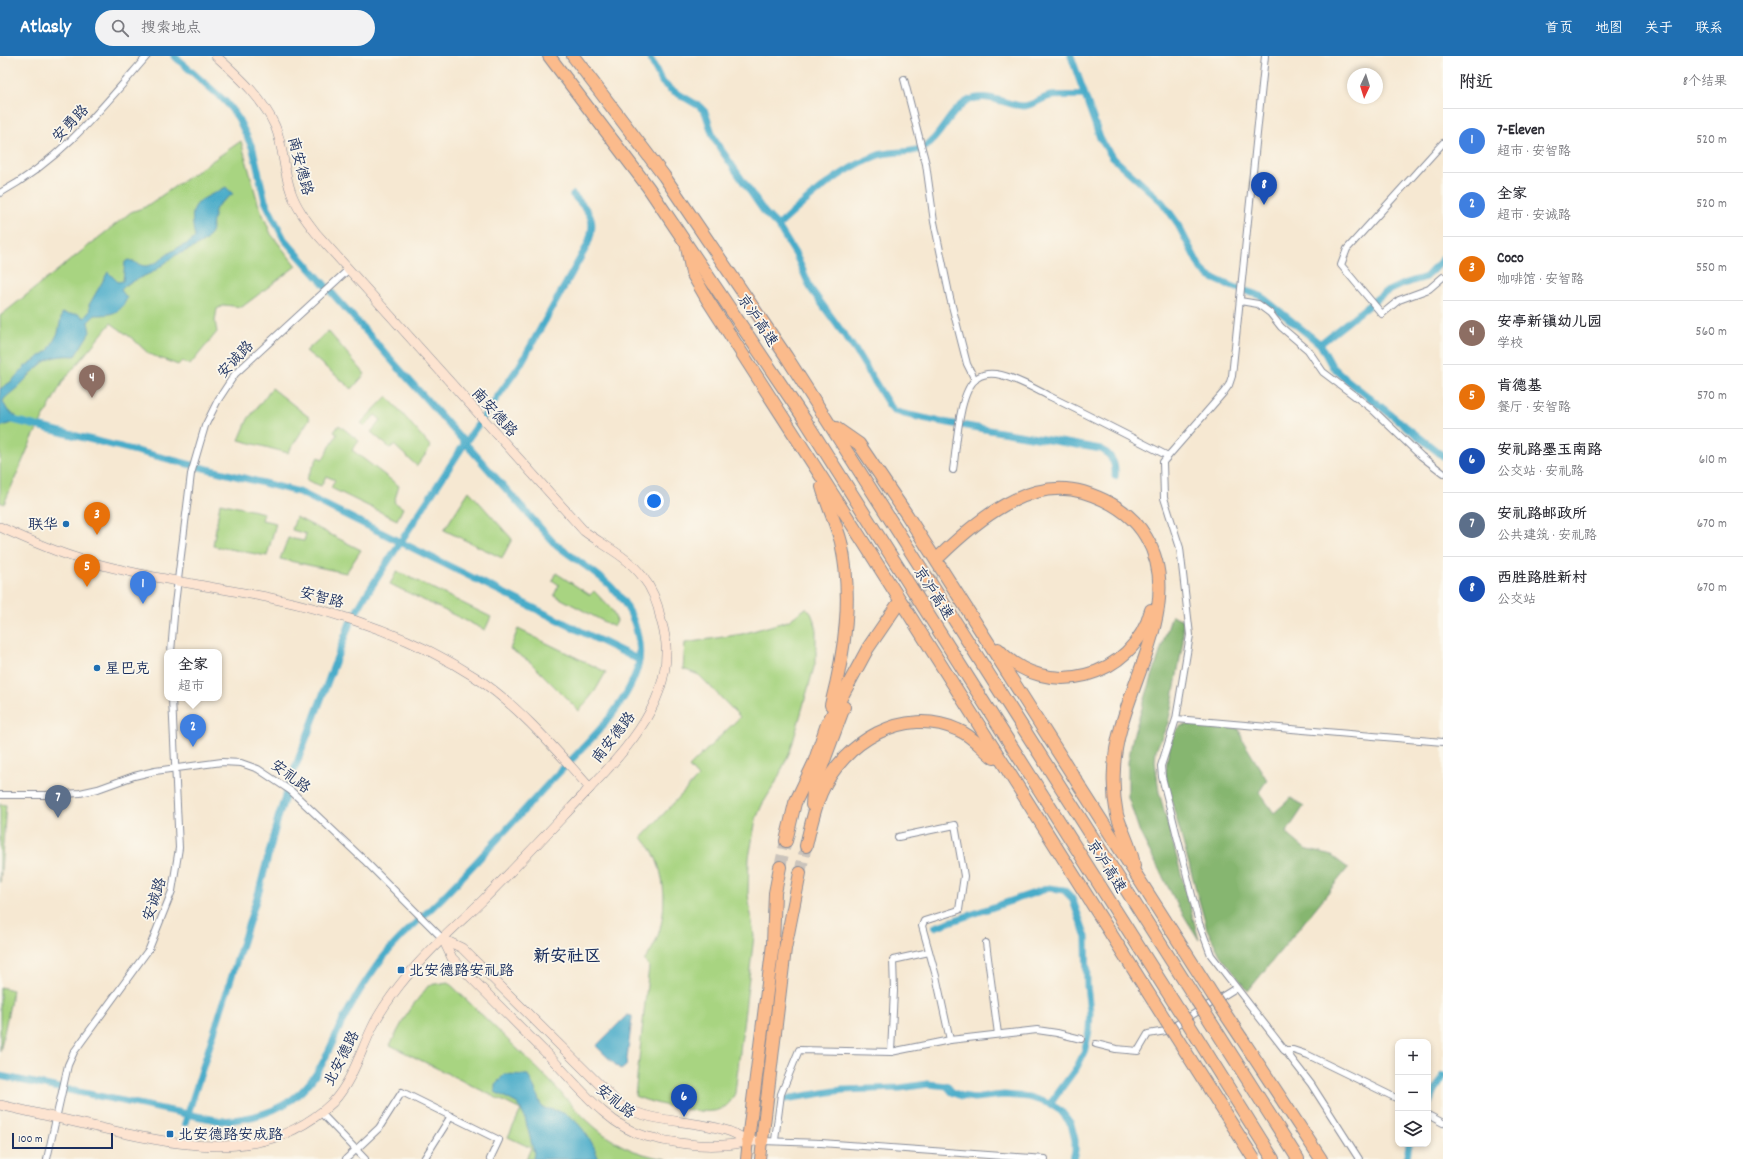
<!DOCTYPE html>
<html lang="zh">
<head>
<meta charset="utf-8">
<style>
  :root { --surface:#fff; --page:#f2f2f3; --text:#2b2b33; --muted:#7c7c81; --line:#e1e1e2; --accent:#1f6fb2 }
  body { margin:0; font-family:Dekko,"LXGW WenKai TC",sans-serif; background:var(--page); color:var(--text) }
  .controls { position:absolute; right:12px; bottom:12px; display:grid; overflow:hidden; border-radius:8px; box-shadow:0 2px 6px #0003 }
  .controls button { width:36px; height:36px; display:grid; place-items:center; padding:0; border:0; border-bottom:1px solid var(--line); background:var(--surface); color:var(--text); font:20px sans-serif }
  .compass { position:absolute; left:1347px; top:12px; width:36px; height:36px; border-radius:50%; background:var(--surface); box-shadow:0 2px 6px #0003; rotate:184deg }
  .scale { position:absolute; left:12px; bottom:10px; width:101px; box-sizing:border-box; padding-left:4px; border:2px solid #1b2f5e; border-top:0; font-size:11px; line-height:14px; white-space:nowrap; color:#1b2f5e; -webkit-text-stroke:3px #fbf7ec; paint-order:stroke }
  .you { position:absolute; left:654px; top:445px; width:14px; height:14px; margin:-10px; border:3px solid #fff; border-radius:50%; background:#1a73e8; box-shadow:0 0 0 6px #1a73e833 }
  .badge { display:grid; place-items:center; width:26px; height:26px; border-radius:50%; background:var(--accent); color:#fff; font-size:13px; font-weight:700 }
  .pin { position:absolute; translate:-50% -33px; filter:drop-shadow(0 1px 2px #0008) }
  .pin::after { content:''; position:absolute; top:21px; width:14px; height:12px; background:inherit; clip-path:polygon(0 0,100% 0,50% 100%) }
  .popup { position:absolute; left:164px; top:593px; width:58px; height:52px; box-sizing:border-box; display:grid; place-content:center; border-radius:8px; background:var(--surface); filter:drop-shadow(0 1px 3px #0005); font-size:13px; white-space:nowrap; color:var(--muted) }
  .popup b { font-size:15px; color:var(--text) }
  .popup::after { content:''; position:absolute; left:50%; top:100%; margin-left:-8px; border:8px solid transparent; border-top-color:var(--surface) }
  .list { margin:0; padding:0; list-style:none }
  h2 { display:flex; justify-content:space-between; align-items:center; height:52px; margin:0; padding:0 16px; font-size:17px }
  h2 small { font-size:13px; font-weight:400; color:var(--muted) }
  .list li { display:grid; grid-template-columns:26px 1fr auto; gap:12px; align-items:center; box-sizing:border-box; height:64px; padding:0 16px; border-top:1px solid var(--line) }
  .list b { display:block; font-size:15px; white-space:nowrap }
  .list p { margin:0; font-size:13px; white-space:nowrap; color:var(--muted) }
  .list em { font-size:13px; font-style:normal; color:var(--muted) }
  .icon { flex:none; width:22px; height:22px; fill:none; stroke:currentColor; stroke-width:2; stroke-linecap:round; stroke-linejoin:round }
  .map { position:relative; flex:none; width:1443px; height:1103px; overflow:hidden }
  header { display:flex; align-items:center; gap:24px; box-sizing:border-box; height:56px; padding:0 20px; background:var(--accent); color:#fff }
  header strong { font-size:19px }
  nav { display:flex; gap:22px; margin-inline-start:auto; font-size:14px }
  .search { width:280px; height:36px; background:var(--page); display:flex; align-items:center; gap:10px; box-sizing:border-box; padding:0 14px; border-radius:22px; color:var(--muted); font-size:15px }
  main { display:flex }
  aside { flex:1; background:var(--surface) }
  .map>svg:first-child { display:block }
  .green { fill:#a8d481; stroke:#628270 }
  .forest { fill:#86b66f; stroke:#507266 }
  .water { fill:#4aacc9; stroke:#326e94 }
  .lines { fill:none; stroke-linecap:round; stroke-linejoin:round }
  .canal { stroke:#4aacc9; stroke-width:7 }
  .highway-tunnel { stroke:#cac3bb; stroke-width:12; stroke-dasharray:12 6; stroke-linecap:butt }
  .street-casing { stroke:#888c98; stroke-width:8 }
  .secondary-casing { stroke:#888c98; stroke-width:10 }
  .primary-casing { stroke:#888c98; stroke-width:12 }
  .highway-casing { stroke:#888c98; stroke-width:14 }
  .street { stroke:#fff; stroke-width:6 }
  .secondary { stroke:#fde4d1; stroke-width:9 }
  .primary { stroke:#fbbb8c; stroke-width:10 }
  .highway { stroke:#fbbb8c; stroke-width:12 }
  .highway-bridge-casing { stroke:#888c98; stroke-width:14; stroke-linecap:butt }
  .highway-bridge { stroke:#fbbb8c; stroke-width:12 }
  .poi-dot { fill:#1f6fb2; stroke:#fbf7ec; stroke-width:1.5 }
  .labels { text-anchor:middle; stroke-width:3.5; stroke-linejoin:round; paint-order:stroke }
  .street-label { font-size:15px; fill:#1b2f5e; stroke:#fbf7ec }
  .poi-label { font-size:15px; fill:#1b2f5e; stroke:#fbf7ec; text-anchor:start }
  .quarter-label { font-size:17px; font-weight:bold; fill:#1b2f5e; stroke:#fbf7ec }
</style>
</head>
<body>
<header>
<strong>Atlasly</strong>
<div class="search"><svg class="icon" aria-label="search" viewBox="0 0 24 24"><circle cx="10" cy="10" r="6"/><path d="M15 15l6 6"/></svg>搜索地点</div>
<nav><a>首页</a><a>地图</a><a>关于</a><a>联系</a></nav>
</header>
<main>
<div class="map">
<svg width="1443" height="1103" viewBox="0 0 1443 1103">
  <rect width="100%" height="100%" fill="#fbf7ec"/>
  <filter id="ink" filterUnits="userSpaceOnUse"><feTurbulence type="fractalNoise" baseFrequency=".025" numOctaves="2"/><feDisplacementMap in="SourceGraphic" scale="8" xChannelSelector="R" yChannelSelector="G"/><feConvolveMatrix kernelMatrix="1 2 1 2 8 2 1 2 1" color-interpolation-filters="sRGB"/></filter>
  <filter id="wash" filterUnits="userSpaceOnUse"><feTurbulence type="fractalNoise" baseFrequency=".012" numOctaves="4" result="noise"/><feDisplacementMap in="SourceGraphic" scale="16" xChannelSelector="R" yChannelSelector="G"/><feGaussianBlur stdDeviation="0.9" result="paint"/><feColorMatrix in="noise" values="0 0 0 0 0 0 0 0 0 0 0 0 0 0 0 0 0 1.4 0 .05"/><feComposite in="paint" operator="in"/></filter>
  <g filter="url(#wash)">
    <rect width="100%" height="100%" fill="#f6e8d2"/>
    <g class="green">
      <polygon points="241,85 258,147 271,178 296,210 242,251 224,249 217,253 215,265 217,276 190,309 182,305 178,309 149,298 133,283 111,267 63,325 32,383 4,448 0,446 0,260 131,156 145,151"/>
      <polygon points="328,275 365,318 352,333 306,295"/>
      <polygon points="272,332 310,362 288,397 239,384 248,363"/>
      <polygon points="387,340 431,391 417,410 394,389 390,392 371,376 381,364 375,359 365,370 361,367"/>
      <polygon points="339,369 359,385 352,394 399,430 394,446 403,452 397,464 331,432 335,424 326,420 321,430 306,424 318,401 323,403 337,378 334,376"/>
      <polygon points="469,435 512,483 502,502 444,474"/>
      <polygon points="220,447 264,457 262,464 276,467 267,500 213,490"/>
      <polygon points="296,461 361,494 346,517 280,503 288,482 304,485 306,478 292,474"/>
      <polygon points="397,515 491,561 485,574 390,528"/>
      <polygon points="556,517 590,539 594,535 611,553 617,565 614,571 554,539 559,529 552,524"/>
      <path d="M806,552l5,5 5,13v34l-25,89 -15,33 -14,23 -6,14 -7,39 -1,36 6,42 -19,157c-3,7 -7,13 -14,16 -15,8 -71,-6 -86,-13l14,-130 -5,-5c23,-28 26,-76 9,-109 -3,-5 -8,-10 -11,-15l56,-60 -9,-10 51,-50 -41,-42 -16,-6 2,-26 57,-9 46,-13z"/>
      <polygon points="518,573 606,616 595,635 579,655 530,606 510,593"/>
      <polygon points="0,748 6,749 0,827"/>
      <path d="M448,926c30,29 60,58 90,87 43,42 63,81 129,90h-141l5,-11 -23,-11 13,-27 -131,-65 19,-35 20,-25z"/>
      <polygon points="0,931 13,934 0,996"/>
    </g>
    <g class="forest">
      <polygon points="1172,559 1183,564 1183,585 1172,648 1168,667 1156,694 1155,705 1159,736 1199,884 1178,850 1140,777 1128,741 1128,706 1133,680"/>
      <path d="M1191,668l48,5 4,12 24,39 -8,12 15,21 17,-15 13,8 -18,27 19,16 27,7 16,12 -100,123 -28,-36 -13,-26 -41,-148c-1,-13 3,-48 15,-55 3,-1 7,-1 10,-2z"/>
    </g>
    <g class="water">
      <path d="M226,131l7,7 -14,10 -4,6 -4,23 -6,8 -12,7 -17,7 -23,17 -26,12 -6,6 6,8c-6,16 -17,17 -32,17l-7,7 2,10 -15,24c-28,-2 -34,8 -52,26 -5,6 -13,11 -19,17l-1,3 5,9 8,5 -2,6 -14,5v-38l12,-8 12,-14 24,-16 10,-18 4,-20 6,1h11l5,4 6,-7 -1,-6 19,-33 10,10 5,-1 2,-19 3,-2c7,1 11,6 18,6 11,-1 19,-11 28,-16 8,-5 15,-5 21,-13 -8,-36 3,-35 31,-50z"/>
      <polygon points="627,959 632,960 632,962 626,1010 621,1014 596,990"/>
      <path d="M505,1018l23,1 7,14 7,19c7,1 15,2 21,5 14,4 33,32 35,46h-65l1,-6 -9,-35 -7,-14 -23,-12v-8z"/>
    </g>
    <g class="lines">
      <g class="canal">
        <path d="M649,0l13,26 8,7 29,17 6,6 8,24 7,12 45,65 13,13 18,29 15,34 45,62 33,54 6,6 9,3 33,7 164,28c11,6 15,15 14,27"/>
        <polyline points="1071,0 1100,82 1112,101 1162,146 1176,165 1201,213 1210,221 1228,229 1261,240 1320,288 1332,310 1346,323 1443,400"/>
        <path d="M778,170c29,-27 61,-56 98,-70 15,-6 36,-1 50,-10 17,-12 24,-37 44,-46 18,-8 35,5 53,6 10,0 18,-8 28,-10 11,-1 22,0 33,-1"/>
        <polyline points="1320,288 1384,237 1403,228 1426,221 1443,203"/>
        <polyline points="9,363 299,436 639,604"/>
        <polyline points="935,871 1049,832 1064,834 1072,842 1086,881 1087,930 1090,955 1089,975 1084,997 1077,1011 1050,1048"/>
        <path d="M0,1020l221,45c30,-2 57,-8 80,-29 22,-21 29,-46 42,-72 14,-26 30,-52 49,-73 15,-17 33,-32 49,-48 37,-38 73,-78 109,-117 30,-32 81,-77 89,-121 2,-13 -1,-27 -5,-39 -15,-41 -50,-54 -81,-80l-269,-303 -19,-38 -12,-52 -15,-31 -12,-16 -52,-46"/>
        <polyline points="785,1043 842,1034 900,1032 928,1028 947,1030 952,1036 962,1040 974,1042 1004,1039 1029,1041 1050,1048 1061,1055 1071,1068 1075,1084 1075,1095 1073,1103"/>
        <polyline points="1428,1049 1443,1020"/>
        <path d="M185,1067l74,-232 19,-73 17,-50 55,-145 16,-28 99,-152 55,-78 67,-119c10,-25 5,-32 -14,-51"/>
        <polyline points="1407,1103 1409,1088"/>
      </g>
    </g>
  </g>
  <g filter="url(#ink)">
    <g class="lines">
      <g class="highway-tunnel">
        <polyline points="901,553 944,505"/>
        <polyline points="780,811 786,785"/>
        <polyline points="800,817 806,790"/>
      </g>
      <g class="street-casing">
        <g id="street">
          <polyline points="1265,0 1232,320 1229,329 1224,336 1163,406 1164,442 1180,492 1190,579 1176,663 1161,710 1162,721 1199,867 1211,899 1311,1028 1359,1103"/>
          <polyline points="904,23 926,108 934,166 950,242 967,308 975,324"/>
          <polyline points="1443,87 1347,193 1341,209 1382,258 1399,244 1429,233 1443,221"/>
          <path d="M0,137c62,-34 101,-84 147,-137"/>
          <polyline points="1240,245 1258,248 1270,257 1281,271 1308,294 1323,316 1372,353 1421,400 1443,417"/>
          <path d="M953,414c4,-24 5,-78 24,-92 7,-5 16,-5 24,-3 17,4 34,14 50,22 39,19 78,39 117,59"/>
          <polyline points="171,596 175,548 191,418 205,370 218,344 235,318 348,214"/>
          <polyline points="1176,663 1443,686"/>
          <polyline points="0,739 46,739 80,737 98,733 134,720 155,715 222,706 241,707 258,713 291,735 364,804 443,883"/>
          <polyline points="898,781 955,769 964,820 959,854 924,865 922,870 936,920 950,984"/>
          <polyline points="986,887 998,978"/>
          <polyline points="1096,988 1116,993 1138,995 1148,978 1166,975 1236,932"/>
          <polyline points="1284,994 1293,994 1308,999 1398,1043"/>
          <polyline points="891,996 894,935 893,904 929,896"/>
          <polyline points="322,1058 365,1103"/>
          <polyline points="1428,1059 1443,1067"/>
          <polyline points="775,1084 781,1038 799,994 891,996 950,984 1037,974 1057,977 1081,983"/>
          <polyline points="762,1085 821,1087 1045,1103"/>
          <polyline points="47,1103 68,1009 74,996 149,893 172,835 179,792 172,642"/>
          <polyline points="346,1103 379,1072 402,1036 499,1084 490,1103"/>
          <polyline points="424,1103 451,1060"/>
        </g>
      </g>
      <g class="secondary-casing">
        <g id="secondary">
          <path d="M216,0c23,21 46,41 59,70 9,21 8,44 16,66 5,15 15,28 25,41l268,298c20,15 43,25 58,45 10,12 16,28 19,44 3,10 6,22 5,33 0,55 -44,102 -80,139"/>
          <path d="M0,471c26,12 53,24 80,32 61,18 124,26 186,38 73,15 146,39 209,80 42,27 82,74 115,111 -36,38 -71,76 -108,113 -28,27 -59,54 -83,85 -10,13 -20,27 -27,42 -12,25 -20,53 -39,74 -60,57 -132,48 -210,31 -41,-9 -82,-19 -123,-28"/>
          <path d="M443,883l9,19c32,33 64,65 96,97 27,27 59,71 97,81 22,6 54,11 78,9 14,0 23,-5 39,-4"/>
          <path d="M443,883l19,9 158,157c33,19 69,14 105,25 8,2 15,7 23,10"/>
        </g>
      </g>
      <g class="primary-casing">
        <g id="primary">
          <polyline points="746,1103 748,1084"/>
          <polyline points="760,1103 762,1085"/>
        </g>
      </g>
      <g class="highway-casing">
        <g id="highway">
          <polyline points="549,0 648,131 805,364 1180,956"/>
          <polyline points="573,0 664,120 786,300 1197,945"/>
          <polyline points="687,191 692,217 707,243 864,487 1166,965"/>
          <polyline points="836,372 859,388 907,459 1214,941"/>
          <path d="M822,431c5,18 14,36 19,55 12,55 4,109 -10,163"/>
          <path d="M940,500c36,-35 89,-80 143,-64 26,8 49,21 63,45 43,72 -30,156 -32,232 -1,15 0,31 3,46 5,17 15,33 17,51"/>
          <path d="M998,593c47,53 136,29 153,-39"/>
          <polyline points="812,749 813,734 844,651"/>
          <polyline points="786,785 795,747 814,707 827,668 868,592 898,548"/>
          <path d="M806,790c4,-18 8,-36 15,-53 22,-51 83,-88 137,-63 15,6 24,19 36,28"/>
          <polyline points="1205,957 1298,1103"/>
          <polyline points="1188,967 1273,1103"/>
          <polyline points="1242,983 1321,1103"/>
          <polyline points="748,1084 773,888 775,837 780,811"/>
          <polyline points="762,1085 785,893 800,817"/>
        </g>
      </g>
      <use href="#street" class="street"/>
      <use href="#secondary" class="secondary"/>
      <use href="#primary" class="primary"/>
      <use href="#highway" class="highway"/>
      <g class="highway-bridge-casing">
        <g id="highway-bridge">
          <polyline points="1214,941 1242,983"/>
          <polyline points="1197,945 1205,957"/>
          <polyline points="1180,956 1188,967"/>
          <polyline points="1166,965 1254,1103"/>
        </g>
      </g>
      <use href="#highway-bridge" class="highway-bridge"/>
    </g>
  </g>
  <g class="poi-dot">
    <circle cx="66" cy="468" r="4"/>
    <circle cx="97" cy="612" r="4"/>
    <rect x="397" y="910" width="8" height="8" rx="2"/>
    <rect x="166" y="1074" width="8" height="8" rx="2"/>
  </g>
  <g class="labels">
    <g class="street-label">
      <text transform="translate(70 67) rotate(-46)" y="5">安勇路</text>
      <text transform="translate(301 110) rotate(75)" y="5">南安德路</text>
      <text transform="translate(758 264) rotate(56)" y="5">京沪高速</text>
      <text transform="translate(235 303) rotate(-47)" y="5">安诚路</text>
      <text transform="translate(495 356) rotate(48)" y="5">南安德路</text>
      <text transform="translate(934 537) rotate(57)" y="5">京沪高速</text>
      <text transform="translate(322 541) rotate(15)" y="5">安智路</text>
      <text transform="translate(613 681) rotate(-52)" y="5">南安德路</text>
      <text transform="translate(291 720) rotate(37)" y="5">安礼路</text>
      <text transform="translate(1107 810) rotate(58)" y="5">京沪高速</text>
      <text transform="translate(154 843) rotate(-72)" y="5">安诚路</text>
      <text transform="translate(341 1002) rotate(-63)" y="5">北安德路</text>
      <text transform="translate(616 1045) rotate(39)" y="5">安礼路</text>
    </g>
    <g class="poi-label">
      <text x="58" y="473" text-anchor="end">联华</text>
      <text x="105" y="617">星巴克</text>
      <text x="409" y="919">北安德路安礼路</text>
      <text x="178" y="1083">北安德路安成路</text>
    </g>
    <g class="quarter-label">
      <text x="567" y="905">新安社区</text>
    </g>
  </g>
</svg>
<div class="controls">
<button>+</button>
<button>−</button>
<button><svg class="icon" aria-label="layers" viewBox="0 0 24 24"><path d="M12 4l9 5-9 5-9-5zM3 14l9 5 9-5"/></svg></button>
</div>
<svg class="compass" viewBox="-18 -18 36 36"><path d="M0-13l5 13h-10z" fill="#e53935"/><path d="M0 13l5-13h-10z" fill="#7c7c81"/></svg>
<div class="scale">100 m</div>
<div class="you"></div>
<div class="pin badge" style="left:143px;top:548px;background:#3f7fe0">1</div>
<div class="pin badge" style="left:193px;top:691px;background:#3f7fe0">2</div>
<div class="popup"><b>全家</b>超市</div>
<div class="pin badge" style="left:97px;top:479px;background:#e8710a">3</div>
<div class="pin badge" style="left:92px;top:342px;background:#8d6e63">4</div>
<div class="pin badge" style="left:87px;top:531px;background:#e8710a">5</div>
<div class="pin badge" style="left:684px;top:1061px;background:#1a4fb4">6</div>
<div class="pin badge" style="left:58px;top:762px;background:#5c6f8a">7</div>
<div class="pin badge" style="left:1264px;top:149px;background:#1a4fb4">8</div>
</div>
<aside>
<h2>附近<small>8个结果</small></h2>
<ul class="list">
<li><span class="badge" style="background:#3f7fe0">1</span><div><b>7-Eleven</b><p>超市 · 安智路</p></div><em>520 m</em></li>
<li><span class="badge" style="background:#3f7fe0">2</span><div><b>全家</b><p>超市 · 安诚路</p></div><em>520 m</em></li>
<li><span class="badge" style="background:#e8710a">3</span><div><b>Coco</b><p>咖啡馆 · 安智路</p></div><em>550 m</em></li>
<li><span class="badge" style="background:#8d6e63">4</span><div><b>安亭新镇幼儿园</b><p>学校</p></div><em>560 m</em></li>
<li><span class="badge" style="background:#e8710a">5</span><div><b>肯德基</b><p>餐厅 · 安智路</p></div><em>570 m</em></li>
<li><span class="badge" style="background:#1a4fb4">6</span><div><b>安礼路墨玉南路</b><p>公交站 · 安礼路</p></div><em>610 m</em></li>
<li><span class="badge" style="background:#5c6f8a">7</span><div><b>安礼路邮政所</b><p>公共建筑 · 安礼路</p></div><em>670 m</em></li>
<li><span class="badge" style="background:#1a4fb4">8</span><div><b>西胜路胜新村</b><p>公交站</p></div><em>670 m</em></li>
</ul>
</aside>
</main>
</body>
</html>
